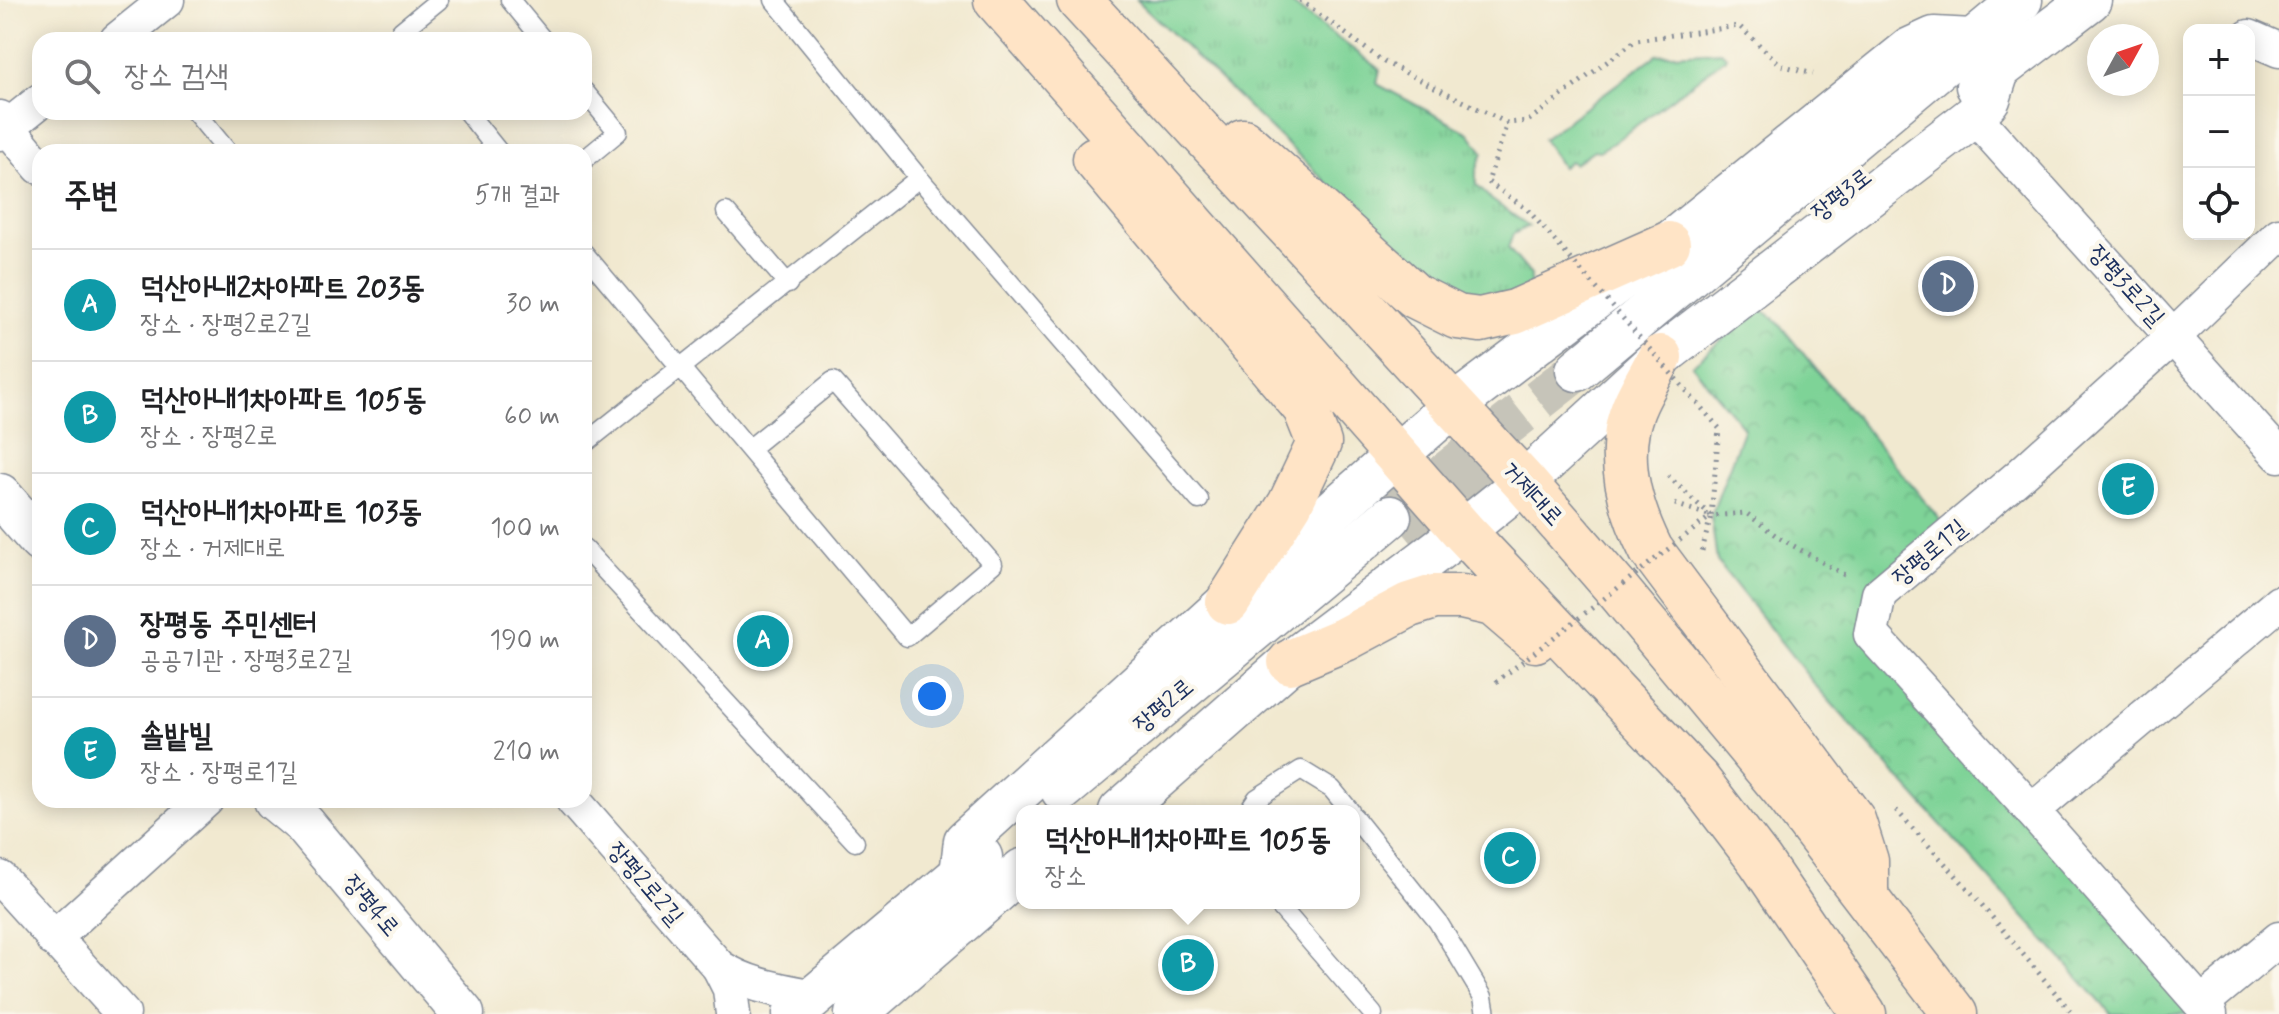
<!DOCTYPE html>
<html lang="ko">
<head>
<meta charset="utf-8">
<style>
  :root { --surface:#fff; --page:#f2f2f2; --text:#202124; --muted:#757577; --line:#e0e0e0; --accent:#d93025 }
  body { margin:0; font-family:Mynerve,"Poor Story",sans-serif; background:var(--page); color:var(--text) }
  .controls { position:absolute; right:24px; top:24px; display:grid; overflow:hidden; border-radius:16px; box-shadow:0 4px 20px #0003 }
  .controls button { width:72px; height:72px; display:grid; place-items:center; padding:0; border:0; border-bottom:2px solid var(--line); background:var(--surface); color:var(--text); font:40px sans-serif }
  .compass { position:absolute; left:2087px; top:24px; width:72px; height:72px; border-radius:50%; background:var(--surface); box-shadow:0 4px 20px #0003; rotate:50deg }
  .you { position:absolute; left:932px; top:696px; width:28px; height:28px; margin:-20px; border:6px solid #fff; border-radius:50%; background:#1a73e8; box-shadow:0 0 0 12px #1a73e833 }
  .badge { display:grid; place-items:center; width:52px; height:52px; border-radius:50%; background:var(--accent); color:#fff; font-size:26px; font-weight:700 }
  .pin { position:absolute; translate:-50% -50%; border:4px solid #fff; box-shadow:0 2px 8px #0006 }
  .popup { position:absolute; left:1016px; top:805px; width:344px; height:104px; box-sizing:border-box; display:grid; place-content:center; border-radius:16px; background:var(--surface); filter:drop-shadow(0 2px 6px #0005); font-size:26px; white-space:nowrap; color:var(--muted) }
  .popup b { font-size:30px; color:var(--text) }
  .popup::after { content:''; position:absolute; left:50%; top:100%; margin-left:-16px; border:16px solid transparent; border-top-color:var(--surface) }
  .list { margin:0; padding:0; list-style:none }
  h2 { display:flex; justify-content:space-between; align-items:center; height:104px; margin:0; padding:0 32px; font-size:34px }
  h2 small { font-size:26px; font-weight:400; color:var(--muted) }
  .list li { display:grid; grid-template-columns:52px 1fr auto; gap:24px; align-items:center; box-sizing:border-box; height:112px; padding:0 32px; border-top:2px solid var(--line) }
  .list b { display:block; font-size:30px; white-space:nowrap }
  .list p { margin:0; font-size:26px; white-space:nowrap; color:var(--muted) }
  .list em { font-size:26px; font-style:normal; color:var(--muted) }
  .icon { flex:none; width:44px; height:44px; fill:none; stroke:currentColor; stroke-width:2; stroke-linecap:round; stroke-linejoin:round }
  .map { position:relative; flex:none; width:2279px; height:1014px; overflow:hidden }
  .search { position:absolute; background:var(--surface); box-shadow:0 4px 20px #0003; left:32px; top:32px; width:560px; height:88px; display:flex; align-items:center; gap:20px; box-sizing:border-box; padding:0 28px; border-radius:24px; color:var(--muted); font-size:30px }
  .panel { position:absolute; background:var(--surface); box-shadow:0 4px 20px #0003; left:32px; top:144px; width:560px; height:664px; border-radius:24px }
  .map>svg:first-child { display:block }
  .grass { fill:url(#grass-tufts); stroke:#4c817a; stroke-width:2 }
  .park { fill:url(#park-crowns); stroke:#4c817a; stroke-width:2 }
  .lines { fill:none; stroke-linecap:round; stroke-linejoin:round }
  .tertiary-tunnel { stroke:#c6c4b9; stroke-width:42; stroke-dasharray:42 21; stroke-linecap:butt }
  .service-casing { stroke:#868c97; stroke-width:21 }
  .minor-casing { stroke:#868c97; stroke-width:37 }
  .tertiary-casing { stroke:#868c97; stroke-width:45 }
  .secondary-casing { stroke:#868c97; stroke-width:47 }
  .path { stroke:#868c97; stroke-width:5; stroke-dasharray:2 6; stroke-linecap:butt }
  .service { stroke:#fff; stroke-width:18 }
  .minor { stroke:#fff; stroke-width:34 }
  .tertiary { stroke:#fff; stroke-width:42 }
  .secondary { stroke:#ffe4c6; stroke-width:44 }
  .path-bridge { stroke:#868c97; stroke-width:5; stroke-dasharray:2 6; stroke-linecap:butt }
  .labels { text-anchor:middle; stroke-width:8; stroke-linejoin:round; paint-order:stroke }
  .street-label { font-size:24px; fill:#1b2f5e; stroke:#fbf7ec }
</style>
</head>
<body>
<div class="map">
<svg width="2279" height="1014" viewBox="0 0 2279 1014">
  <defs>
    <pattern id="grass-tufts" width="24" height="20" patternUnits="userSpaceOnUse" patternTransform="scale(2)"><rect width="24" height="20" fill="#7ed397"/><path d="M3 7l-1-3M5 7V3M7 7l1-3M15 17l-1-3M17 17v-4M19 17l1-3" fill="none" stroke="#6cb585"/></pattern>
    <pattern id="park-crowns" width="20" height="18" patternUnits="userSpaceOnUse" patternTransform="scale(2)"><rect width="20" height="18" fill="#7ed397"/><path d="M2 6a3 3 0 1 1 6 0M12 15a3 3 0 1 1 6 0" fill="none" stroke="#6cb585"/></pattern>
  </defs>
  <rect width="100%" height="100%" fill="#fbf7ec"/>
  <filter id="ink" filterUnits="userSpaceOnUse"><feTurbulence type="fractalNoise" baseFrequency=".0125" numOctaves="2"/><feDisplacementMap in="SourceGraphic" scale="16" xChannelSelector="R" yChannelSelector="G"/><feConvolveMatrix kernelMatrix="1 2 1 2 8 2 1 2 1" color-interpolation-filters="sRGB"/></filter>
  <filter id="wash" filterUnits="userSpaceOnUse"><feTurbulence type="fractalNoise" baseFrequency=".006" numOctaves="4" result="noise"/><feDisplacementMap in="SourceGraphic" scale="32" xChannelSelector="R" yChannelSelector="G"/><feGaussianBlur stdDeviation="1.8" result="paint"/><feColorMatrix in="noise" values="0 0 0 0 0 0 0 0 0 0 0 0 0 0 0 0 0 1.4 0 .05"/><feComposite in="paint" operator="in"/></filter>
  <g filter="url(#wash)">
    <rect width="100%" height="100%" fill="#f1e9d0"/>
    <g class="grass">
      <polygon points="1137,0 1286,0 1380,69 1377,84 1469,133 1483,152 1476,172 1476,185 1492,200 1529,226 1513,234 1508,248 1531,275 1530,289 1492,302 1444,295"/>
      <polygon points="1721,51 1727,57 1613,143 1599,151 1594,150 1574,164 1570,161 1562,167 1543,139 1656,55"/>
    </g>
    <polygon class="park" points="1759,308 1774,318 1951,533 1879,594 1871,634 2210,1014 2111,1014 1816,686 1717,561 1711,516 1744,428 1692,365"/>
  </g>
  <g filter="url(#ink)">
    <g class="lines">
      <g class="tertiary-tunnel">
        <polyline points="1390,517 1577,370"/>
        <polyline points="1410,541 1520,451"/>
      </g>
      <g class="service-casing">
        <g id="service">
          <polyline points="510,0 543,40"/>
          <polyline points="774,0 919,178 1199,500"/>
          <polyline points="408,40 401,31 439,0"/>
          <polyline points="584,91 618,132 584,160"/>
          <polyline points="195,112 228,152"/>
          <polyline points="467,112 499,152"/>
          <polyline points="726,212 788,284"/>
          <polyline points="584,253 907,637 993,564 833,381 749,449"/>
          <polyline points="584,444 919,178"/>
          <polyline points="584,548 855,842"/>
          <polyline points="1248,811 1257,798 1301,770 1332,789 1350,811"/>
          <polyline points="1354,817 1438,922 1483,997 1486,1014"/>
          <polyline points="1277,903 1373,1014"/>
        </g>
      </g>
      <g class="minor-casing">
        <g id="minor">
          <polyline points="2249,37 2279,50"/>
          <polyline points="117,40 167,0"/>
          <polyline points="1974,116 2279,455"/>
          <polyline points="0,118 40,167"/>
          <polyline points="0,133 40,101"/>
          <polyline points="573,800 719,967 730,989 733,1014"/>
          <polyline points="2032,811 2279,603"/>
          <polyline points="0,878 123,1014"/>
          <polyline points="53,939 206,800"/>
          <path d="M719,967c30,19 61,23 96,30"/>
          <polyline points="2202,1003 2279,939"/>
          <polyline points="2210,1014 2032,811 1871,634 1879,594 2017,478 2173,337 2279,235"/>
        </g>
      </g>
      <g class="tertiary-casing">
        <g id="tertiary">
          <polyline points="1977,86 2090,0"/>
          <polyline points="1577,370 2021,0"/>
          <polyline points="0,495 40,541"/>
          <polyline points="1062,790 1390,517"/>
          <polyline points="275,800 304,824 463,1014"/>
          <polyline points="1120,811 1290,662 1463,531 1524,482 1660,357 1974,116 1989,99 1999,68"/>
          <polyline points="961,874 965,841 1228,602 1453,406 1668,244 1910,49 1934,38 1973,40"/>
          <polyline points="794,1014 981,857"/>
          <polyline points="856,1014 1022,870"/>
        </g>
      </g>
      <g class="secondary-casing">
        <g id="secondary">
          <polyline points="996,0 1463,531 1698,780 1760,861 1864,1014"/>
          <polyline points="1079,0 1524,482 1616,588 1783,789 1955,1014"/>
          <polyline points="1243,141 1415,296 1457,317 1480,320 1515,312 1668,244"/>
          <polyline points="1095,159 1305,408 1319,443 1290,504 1228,602"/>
          <path d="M1660,357c-12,23 -29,48 -33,73 -8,42 6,84 24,120l202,270 13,41v34"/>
          <polyline points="1290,662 1345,639 1409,605 1434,597 1462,597 1493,604 1535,640"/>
        </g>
      </g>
      <g class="path">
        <polyline points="1300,0 1384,62 1507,123 1528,121 1636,40 1739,26 1781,65 1813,74"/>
        <polyline points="1668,476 1711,516 1746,513 1778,537 1848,577"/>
        <polyline points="1675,504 1711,516 1702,551"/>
        <polyline points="1896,810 1971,892 2073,1014"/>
      </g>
      <use href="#service" class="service"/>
      <use href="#minor" class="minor"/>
      <use href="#tertiary" class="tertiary"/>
      <use href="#secondary" class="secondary"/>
      <polyline class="path-bridge" points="1496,682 1711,516 1719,428 1527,209 1488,182 1507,123"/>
    </g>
  </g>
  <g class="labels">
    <g class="street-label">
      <text transform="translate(1841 194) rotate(-38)" y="8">장평3로</text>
      <text transform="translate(2127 285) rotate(48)" y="8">장평3로2길</text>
      <text transform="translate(1533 493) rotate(48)" y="8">거제대로</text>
      <text transform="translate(1929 552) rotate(-40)" y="8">장평로1길</text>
      <text transform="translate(1163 705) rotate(-40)" y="8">장평2로</text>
      <text transform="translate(646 883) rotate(49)" y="8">장평2로2길</text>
      <text transform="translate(372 905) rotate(50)" y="8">장평4로</text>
    </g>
  </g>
</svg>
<div class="controls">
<button>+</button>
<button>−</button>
<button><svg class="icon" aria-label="locate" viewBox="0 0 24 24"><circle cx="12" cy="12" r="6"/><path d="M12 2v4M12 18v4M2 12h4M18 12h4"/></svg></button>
</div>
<svg class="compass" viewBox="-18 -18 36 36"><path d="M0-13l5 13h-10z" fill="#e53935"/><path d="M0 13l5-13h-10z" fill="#757577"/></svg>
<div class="you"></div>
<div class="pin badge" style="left:763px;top:641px;background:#0f9aa8">A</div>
<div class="pin badge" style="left:1188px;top:965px;background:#0f9aa8">B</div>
<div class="popup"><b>덕산아내1차아파트 105동</b>장소</div>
<div class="pin badge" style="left:1510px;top:858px;background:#0f9aa8">C</div>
<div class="pin badge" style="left:1948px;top:286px;background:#5c6f8a">D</div>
<div class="pin badge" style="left:2128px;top:489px;background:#0f9aa8">E</div>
<div class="search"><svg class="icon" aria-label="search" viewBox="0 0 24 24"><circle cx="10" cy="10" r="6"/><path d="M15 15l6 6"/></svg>장소 검색</div>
<section class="panel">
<h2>주변<small>5개 결과</small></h2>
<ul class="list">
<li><span class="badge" style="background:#0f9aa8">A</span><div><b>덕산아내2차아파트 203동</b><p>장소 · 장평2로2길</p></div><em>30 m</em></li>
<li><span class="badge" style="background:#0f9aa8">B</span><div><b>덕산아내1차아파트 105동</b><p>장소 · 장평2로</p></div><em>60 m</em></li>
<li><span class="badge" style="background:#0f9aa8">C</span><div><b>덕산아내1차아파트 103동</b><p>장소 · 거제대로</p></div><em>100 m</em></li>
<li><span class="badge" style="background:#5c6f8a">D</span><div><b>장평동 주민센터</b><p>공공기관 · 장평3로2길</p></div><em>190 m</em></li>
<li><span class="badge" style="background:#0f9aa8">E</span><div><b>솔밭빌</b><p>장소 · 장평로1길</p></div><em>210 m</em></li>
</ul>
</section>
</div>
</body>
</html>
